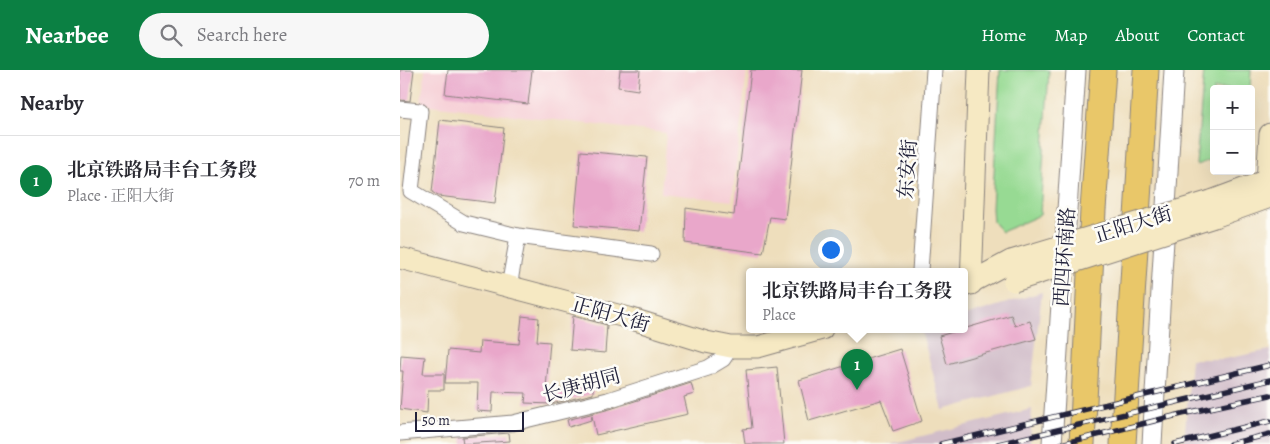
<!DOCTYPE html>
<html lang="en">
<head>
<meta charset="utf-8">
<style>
  :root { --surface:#fff; --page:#f7f7f7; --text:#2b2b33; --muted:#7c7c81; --line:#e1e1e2; --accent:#0b8043 }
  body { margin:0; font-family:Alegreya,"Noto Serif SC",serif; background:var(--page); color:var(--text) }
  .controls { position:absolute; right:15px; top:15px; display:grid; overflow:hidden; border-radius:5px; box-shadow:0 5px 20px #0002 }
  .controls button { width:45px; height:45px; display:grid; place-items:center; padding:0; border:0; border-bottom:1px solid var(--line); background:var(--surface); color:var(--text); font:25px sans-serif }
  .scale { position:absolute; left:15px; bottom:12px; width:109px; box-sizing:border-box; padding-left:5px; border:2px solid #22223b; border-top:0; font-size:14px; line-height:18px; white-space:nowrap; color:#22223b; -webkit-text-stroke:4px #fdfcf7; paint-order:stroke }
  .you { position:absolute; left:430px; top:179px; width:18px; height:18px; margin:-12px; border:4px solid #fff; border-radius:50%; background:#1a73e8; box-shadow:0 0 0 8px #1a73e833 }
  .badge { display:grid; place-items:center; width:32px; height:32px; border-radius:50%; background:var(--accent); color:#fff; font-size:16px; font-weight:700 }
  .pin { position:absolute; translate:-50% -41px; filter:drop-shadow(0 1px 2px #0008) }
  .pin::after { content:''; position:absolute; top:26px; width:18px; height:15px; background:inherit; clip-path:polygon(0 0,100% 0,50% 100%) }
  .popup { position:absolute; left:346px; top:198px; width:222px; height:65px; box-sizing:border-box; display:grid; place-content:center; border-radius:5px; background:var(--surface); filter:drop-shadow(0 1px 4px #0005); font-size:16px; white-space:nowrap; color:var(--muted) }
  .popup b { font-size:19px; color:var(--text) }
  .popup::after { content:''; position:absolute; left:50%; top:100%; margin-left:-10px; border:10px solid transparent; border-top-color:var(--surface) }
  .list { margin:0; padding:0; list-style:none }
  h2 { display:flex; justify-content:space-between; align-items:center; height:65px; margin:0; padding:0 20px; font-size:21px }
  h2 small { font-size:16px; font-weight:400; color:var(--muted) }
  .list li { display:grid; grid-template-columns:32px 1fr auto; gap:15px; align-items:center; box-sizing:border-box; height:90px; padding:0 20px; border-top:1px solid var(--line) }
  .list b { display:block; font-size:19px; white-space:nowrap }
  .list p { margin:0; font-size:16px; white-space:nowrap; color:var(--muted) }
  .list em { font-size:16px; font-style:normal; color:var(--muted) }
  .icon { flex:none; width:28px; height:28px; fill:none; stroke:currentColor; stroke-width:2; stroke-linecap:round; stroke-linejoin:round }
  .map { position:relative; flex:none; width:870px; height:374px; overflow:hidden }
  header { display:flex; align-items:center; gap:30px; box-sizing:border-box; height:70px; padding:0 25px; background:var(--accent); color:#fff }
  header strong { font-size:24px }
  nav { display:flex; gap:28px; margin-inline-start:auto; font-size:18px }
  .search { width:350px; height:45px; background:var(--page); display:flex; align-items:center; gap:12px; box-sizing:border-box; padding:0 18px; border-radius:28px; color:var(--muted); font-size:19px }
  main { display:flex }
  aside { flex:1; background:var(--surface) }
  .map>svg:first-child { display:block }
  .built { fill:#f6cfd6 }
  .industrial { fill:#d1bdc9 }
  .green { fill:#97da93; stroke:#5c7e67 }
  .building { fill:#e9a7ca }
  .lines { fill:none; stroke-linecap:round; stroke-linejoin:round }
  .minor-casing { stroke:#88807c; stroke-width:17 }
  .tertiary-casing { stroke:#88807c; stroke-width:21 }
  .secondary-casing { stroke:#88807c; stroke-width:23 }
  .trunk-casing { stroke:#88807c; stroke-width:27 }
  .minor { stroke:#fff; stroke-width:15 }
  .tertiary { stroke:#fff; stroke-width:19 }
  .secondary { stroke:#f6e9c3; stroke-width:21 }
  .trunk { stroke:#e9c769; stroke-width:25 }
  .rail-casing { stroke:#22223b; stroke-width:5.5 }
  .rail { stroke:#fdfcf7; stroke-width:4; stroke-dasharray:11; stroke-linecap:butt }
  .secondary-bridge-casing { stroke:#88807c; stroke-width:23; stroke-linecap:butt }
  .secondary-bridge { stroke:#f6e9c3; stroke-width:21 }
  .labels { text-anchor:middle; stroke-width:5; stroke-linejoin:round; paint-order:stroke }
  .street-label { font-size:20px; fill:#22223b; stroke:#fdfcf7 }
</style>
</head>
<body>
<header>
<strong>Nearbee</strong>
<div class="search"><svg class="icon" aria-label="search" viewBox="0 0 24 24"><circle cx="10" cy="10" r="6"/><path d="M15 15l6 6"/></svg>Search here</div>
<nav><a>Home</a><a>Map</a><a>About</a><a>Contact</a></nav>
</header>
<main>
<aside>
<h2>Nearby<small></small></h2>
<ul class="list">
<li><span class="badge">1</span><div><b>北京铁路局丰台工务段</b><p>Place · 正阳大街</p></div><em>70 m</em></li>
</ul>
</aside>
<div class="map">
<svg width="870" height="374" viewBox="0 0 870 374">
  <rect width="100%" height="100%" fill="#fdfcf7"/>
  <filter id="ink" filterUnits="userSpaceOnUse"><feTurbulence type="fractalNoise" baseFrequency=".02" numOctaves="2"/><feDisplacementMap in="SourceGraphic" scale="10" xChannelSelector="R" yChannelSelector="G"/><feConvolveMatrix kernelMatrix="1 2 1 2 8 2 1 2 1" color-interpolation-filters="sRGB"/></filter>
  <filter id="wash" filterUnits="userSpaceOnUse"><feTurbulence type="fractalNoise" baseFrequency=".0096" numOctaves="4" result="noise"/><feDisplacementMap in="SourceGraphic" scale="20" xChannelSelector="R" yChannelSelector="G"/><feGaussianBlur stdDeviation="1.12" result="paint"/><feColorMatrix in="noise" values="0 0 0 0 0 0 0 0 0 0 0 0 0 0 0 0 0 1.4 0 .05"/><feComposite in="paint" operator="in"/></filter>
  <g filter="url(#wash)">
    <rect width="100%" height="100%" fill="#eedebc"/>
    <polygon class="built" points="25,0 347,0 332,131 261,123 266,63 21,34"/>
    <g class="industrial">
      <polygon points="642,222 631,316 543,340 521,260 564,259 565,246"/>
      <polygon points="870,280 870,374 784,374 791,289 824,289"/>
      <polygon points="632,339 630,374 486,374 502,371"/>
    </g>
    <g class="green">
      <polygon points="600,0 649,0 640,145 602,162 593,152 592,138"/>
      <polygon points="804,0 851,0 850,19 814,19 814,89 796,95"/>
    </g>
    <g id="blocks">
      <g class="building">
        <polygon points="0,0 14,0 10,31 0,30"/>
        <polygon points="48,0 132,0 128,34 45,24"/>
        <polygon points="220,0 240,0 238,20 218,17"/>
        <polygon points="351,0 402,0 385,149 370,147 363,183 285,173 286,138 334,145"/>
        <polygon points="40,50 104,58 95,133 38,126 32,122"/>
        <polygon points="181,81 247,87 239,161 174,155"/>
        <polygon points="611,245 615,256 630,251 636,269 547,294 539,266"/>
        <polygon points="122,246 139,248 137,271 150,272 146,318 172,319 172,314 193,315 193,324 151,334 125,333 126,323 93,322 92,342 77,341 78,313 45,313 48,280 79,283 80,271 119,274"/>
        <polygon points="173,246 207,255 205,283 170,280"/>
        <polygon points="500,279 522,351 493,361 481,330 409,351 399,310"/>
        <polygon points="1,285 25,287 23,304 44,304 44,320 28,320 27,343 0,339 3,301 0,301"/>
        <polygon points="377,297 384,374 345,374 343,359 352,358 346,300"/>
        <polygon points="291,313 294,324 284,327 288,344 196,365 192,346 191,350 169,357 167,350 210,339"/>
        <polygon points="109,363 110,371 63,374 62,367"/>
      </g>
    </g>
  </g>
  <g filter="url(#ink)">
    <use href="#blocks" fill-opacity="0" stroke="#88807c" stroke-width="1"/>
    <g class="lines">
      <g class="minor-casing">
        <g id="minor">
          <polyline points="0,39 20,41 11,121 64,153 118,166"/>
          <polyline points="520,201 534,0"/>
          <polyline points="109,217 118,166 251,184"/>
          <polyline points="0,363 113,353 208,330 308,298 323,289 331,277"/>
        </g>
      </g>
      <g class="tertiary-casing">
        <g id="tertiary">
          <polyline points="652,374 676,0"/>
          <polyline points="752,374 774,0"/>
        </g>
      </g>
      <g class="secondary-casing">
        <g id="secondary">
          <polyline points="866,128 870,64"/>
          <polyline points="811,131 870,109"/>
          <polyline points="814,147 870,127"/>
          <polyline points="0,188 229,248 306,272 331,277 358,277 422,259"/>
          <polyline points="571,214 579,0"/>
          <polyline points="564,216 611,191"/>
        </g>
      </g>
      <g class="trunk-casing">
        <g id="trunk">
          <polyline points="682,374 693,140 703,0"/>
          <polyline points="723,374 746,0"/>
        </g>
      </g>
      <use href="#minor" class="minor"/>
      <use href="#tertiary" class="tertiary"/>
      <use href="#secondary" class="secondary"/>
      <use href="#trunk" class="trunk"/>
      <g class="rail-casing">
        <g id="rail">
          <polyline points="541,374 870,295"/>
          <polyline points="598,374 870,310"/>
          <polyline points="661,374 782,344 870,325"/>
          <polyline points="775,374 870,351"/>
          <polyline points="830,374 870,364"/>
        </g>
      </g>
      <use href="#rail" class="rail"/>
      <g class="secondary-bridge-casing">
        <g id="secondary-bridge">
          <polyline points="611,191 811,131"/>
          <polyline points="614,211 814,147"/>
        </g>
      </g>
      <use href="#secondary-bridge" class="secondary-bridge"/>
    </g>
  </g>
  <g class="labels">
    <g class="street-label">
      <text transform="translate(507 99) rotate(-86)" y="7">东安街</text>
      <text transform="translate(733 154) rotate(-17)" y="7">正阳大街</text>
      <text transform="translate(664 187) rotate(-86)" y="7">西四环南路</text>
      <text transform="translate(211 244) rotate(16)" y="7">正阳大街</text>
      <text transform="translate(181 315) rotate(-15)" y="7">长庚胡同</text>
    </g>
  </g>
</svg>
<div class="controls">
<button>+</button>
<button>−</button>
</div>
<div class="scale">50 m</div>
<div class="you"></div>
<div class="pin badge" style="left:457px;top:320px">1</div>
<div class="popup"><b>北京铁路局丰台工务段</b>Place</div>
</div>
</main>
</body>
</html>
